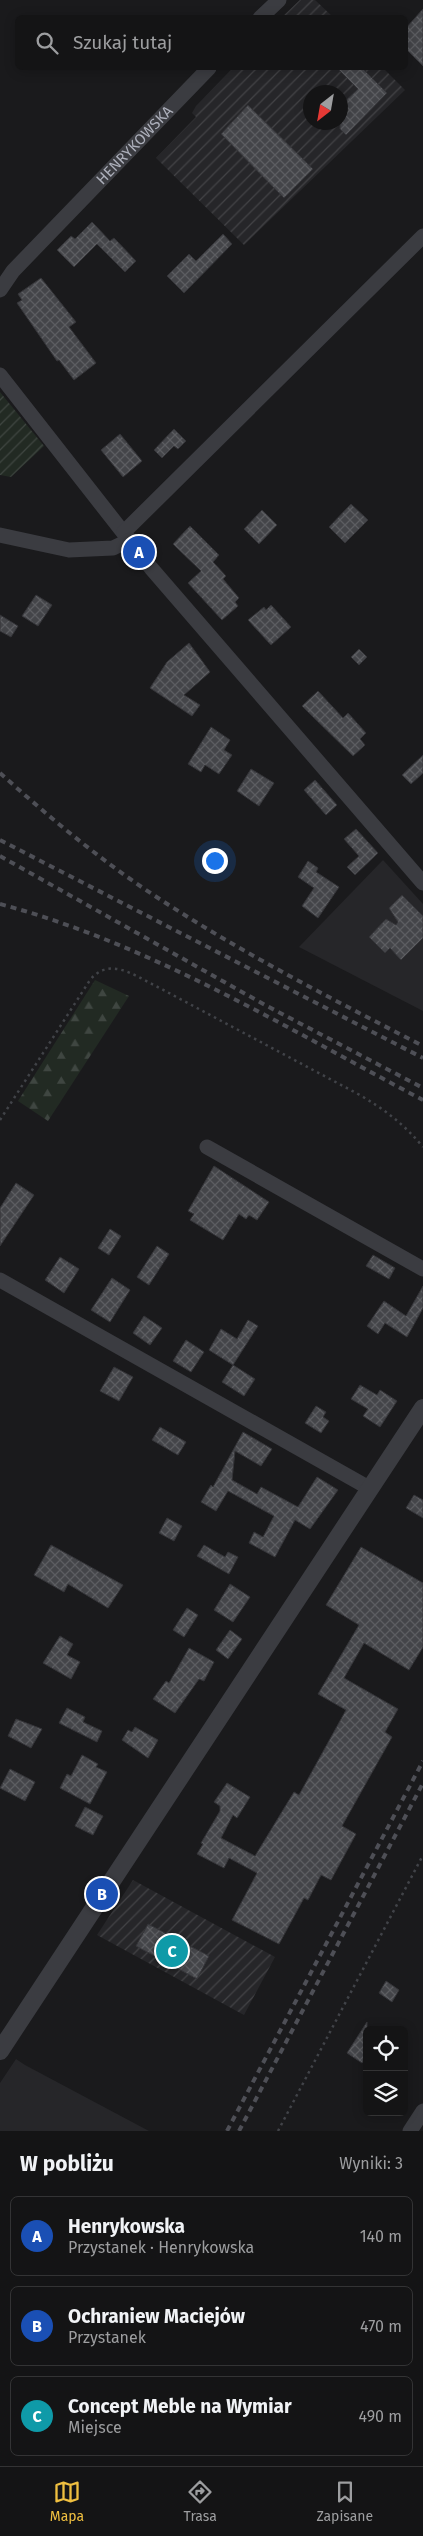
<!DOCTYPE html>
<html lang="pl">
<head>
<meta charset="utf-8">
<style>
  :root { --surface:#141415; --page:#1d1d1e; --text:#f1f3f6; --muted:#9d9ea0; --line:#333334; --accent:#efbf40 }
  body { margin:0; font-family:"Fira Sans",sans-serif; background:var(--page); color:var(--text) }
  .controls { position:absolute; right:15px; bottom:15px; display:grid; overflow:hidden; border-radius:8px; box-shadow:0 2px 12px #0003 }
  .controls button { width:45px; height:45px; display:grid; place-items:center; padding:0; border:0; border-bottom:1px solid var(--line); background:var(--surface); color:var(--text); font:25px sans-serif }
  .compass { position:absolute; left:303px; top:85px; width:45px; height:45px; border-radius:50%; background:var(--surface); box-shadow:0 2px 12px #0003; rotate:211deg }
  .you { position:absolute; left:214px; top:860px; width:18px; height:18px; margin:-12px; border:4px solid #fff; border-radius:50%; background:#1a73e8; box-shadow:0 0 0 8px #1a73e833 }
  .badge { display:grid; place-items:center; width:32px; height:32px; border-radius:50%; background:var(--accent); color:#fff; font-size:16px; font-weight:700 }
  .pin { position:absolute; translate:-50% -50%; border:2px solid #fff; box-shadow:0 1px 5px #0006 }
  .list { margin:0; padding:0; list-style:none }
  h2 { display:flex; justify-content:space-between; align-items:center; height:65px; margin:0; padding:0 20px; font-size:21px }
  h2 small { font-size:16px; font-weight:400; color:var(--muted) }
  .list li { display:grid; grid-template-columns:32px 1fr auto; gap:15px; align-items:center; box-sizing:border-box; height:80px; margin:0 10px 10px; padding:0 10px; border:1px solid var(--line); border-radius:8px }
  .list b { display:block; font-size:19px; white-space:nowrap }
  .list p { margin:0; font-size:16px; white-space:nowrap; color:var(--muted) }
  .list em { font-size:16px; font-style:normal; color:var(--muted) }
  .icon { flex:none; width:28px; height:28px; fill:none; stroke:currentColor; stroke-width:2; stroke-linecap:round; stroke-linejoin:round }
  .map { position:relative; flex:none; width:423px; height:2131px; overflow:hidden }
  .search { position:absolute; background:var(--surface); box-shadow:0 2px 12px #0003; left:15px; right:15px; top:15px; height:55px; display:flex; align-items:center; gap:12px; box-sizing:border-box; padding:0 18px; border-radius:8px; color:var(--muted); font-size:19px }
  .sheet { height:335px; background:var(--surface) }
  nav { display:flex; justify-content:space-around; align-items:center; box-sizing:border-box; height:70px; border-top:1px solid var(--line); background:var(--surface); font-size:14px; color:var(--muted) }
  nav a { display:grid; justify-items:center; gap:2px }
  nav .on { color:var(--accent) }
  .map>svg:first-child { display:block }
  .built { fill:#262629 }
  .industrial { fill:url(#industrial-furrows); fill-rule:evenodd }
  .forest { fill:url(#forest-firs) }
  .garden { fill:url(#garden-furrows) }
  .building { fill:url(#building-cross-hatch); stroke:#343438 }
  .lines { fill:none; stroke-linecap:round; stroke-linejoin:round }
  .path { stroke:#414348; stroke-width:2.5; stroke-dasharray:2.5 4; stroke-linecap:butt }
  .minor { stroke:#3b3c41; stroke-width:15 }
  .tertiary { stroke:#3b3c41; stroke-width:18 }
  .rail { stroke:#4e4f56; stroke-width:4; stroke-dasharray:6 5; stroke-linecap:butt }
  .labels { text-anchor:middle; stroke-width:5; stroke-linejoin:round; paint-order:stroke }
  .street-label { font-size:15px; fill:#adb0bb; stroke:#151517 }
</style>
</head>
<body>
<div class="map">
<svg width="423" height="2131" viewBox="0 0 423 2131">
  <defs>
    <pattern id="industrial-furrows" width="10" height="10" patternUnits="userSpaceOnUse" patternTransform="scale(1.25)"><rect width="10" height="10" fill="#262629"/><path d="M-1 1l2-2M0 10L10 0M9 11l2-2" fill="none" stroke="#434346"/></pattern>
    <pattern id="forest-firs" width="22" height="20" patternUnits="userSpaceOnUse" patternTransform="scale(1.25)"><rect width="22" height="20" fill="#222a23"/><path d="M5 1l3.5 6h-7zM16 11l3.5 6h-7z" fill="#3f4641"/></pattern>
    <pattern id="garden-furrows" width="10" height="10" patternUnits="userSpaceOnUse" patternTransform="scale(1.25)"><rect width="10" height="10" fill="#222a23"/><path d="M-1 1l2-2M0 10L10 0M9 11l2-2" fill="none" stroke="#3f4641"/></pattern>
    <pattern id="building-cross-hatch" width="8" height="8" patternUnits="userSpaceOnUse" patternTransform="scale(1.25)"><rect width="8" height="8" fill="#444549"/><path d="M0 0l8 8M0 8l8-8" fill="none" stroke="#5c5d61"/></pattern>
  </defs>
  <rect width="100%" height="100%" fill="#1a1a1c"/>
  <g class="built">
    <polygon points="383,860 423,904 423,1011 299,947"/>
    <polygon points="16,2059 25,2065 149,2131 0,2131 0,2083"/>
  </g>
  <g class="industrial">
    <polygon points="300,0 315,0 333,17 282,17"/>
    <path d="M233,68h150l22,22 -161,155 -88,-87 40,-41 -4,-4 4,-7zM310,92h30v30h-30z"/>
    <polygon points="133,1880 275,1957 244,2015 97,1935"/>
  </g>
  <polygon class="forest" points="95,980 129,996 48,1121 18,1101"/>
  <polygon class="garden" points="0,392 44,446 11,477 0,475"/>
  <g class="building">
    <polygon points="423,9 423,66 406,49 406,28"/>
    <polygon points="337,68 362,68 387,93 346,135 340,129 340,106 358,89"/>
    <polygon points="248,105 313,169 284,198 221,134"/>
    <polygon points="92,222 110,241 114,238 136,261 125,272 97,244 74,267 57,250 71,236 75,239"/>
    <polygon points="223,234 232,244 184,293 167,276 189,254 196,261"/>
    <polygon points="41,278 76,322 69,327 96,363 74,380 59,360 57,361 17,303 22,300 18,294"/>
    <polygon points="174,429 186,441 178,449 174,446 162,458 154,450"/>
    <polygon points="120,434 142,461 123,477 101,450"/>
    <polygon points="351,504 368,520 345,543 329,527"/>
    <polygon points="262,510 277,525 259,544 244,529"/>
    <polygon points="190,526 219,555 213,562 226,576 223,579 239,598 235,602 238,606 222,620 188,583 201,571 173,544"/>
    <polygon points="36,595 52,605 38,626 22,616"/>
    <polygon points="271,605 291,627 271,645 248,620 264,607 266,610"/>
    <polygon points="0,615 18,626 11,637 0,631"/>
    <polygon points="189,643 210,672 184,695 200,705 192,716 150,688 167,662"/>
    <polygon points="359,649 367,657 359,665 351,657"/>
    <polygon points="318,691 343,718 348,713 366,733 360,739 365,745 353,756 302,706"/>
    <polygon points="211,727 230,740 224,750 232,755 219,774 205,765 201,772 188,764"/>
    <polygon points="423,755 423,773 411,784 402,775"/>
    <polygon points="251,769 274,783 259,806 237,791"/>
    <polygon points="315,780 337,805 326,815 304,790"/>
    <polygon points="356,829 378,853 355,875 347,867 359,856 344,839"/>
    <polygon points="308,861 318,868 316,872 339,887 318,918 302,906 314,888 298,877"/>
    <polygon points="402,895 423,916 423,938 401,960 390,948 385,953 369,937 386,919 396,925 398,922 389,908"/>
    <polygon points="214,1166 269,1202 257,1220 249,1215 246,1219 239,1214 223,1240 190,1220 194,1214 188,1211"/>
    <polygon points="16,1183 34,1195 0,1246 0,1208"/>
    <polygon points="110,1229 121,1236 109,1255 98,1248"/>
    <polygon points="157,1246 169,1254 149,1285 137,1277"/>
    <polygon points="373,1255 395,1268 389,1279 366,1266"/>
    <polygon points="60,1257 79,1269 64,1293 45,1280"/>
    <polygon points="112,1278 130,1290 110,1322 91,1310"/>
    <polygon points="423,1286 423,1308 407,1337 385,1323 378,1334 367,1326 384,1301 406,1316"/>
    <polygon points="144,1316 162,1328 150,1345 133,1333"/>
    <polygon points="248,1320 258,1326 233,1365 255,1379 244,1396 222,1382 233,1365 209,1350 221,1329 237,1339"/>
    <polygon points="186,1340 204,1352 191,1372 173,1361"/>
    <polygon points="114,1367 133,1377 119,1401 100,1391"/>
    <polygon points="360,1385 377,1395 380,1390 397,1401 380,1427 363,1416 368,1409 351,1399"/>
    <polygon points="316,1406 326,1412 323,1417 329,1421 321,1433 305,1423"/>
    <polygon points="160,1427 186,1442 178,1455 152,1440"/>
    <polygon points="243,1432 272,1449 261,1466 235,1451 232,1480 257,1494 261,1487 298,1507 317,1477 338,1490 310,1529 295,1520 275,1557 249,1543 254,1532 263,1537 274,1516 228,1491 216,1511 201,1502 211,1485 213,1487"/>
    <polygon points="414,1495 423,1500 423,1518 406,1508"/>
    <polygon points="167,1518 182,1526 174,1541 159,1533"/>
    <polygon points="51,1545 123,1585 108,1608 68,1584 64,1592 34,1575"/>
    <polygon points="204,1545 225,1557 228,1552 238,1557 229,1574 197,1556"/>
    <polygon points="361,1547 423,1583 423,1647 409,1670 364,1643 344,1678 398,1709 385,1732 392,1737 342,1826 356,1834 331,1880 321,1875 308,1900 304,1898 279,1944 232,1920 257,1873 229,1858 224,1868 197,1854 203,1844 201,1843 220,1811 220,1806 214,1802 227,1783 250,1797 237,1818 233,1815 221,1838 255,1856 294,1792 299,1795 346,1710 318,1694 359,1625 326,1605"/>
    <polygon points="230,1584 250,1597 233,1622 214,1610"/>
    <polygon points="187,1608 198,1615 184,1637 173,1630"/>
    <polygon points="230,1630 242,1639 228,1659 216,1650"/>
    <polygon points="60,1636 73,1644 67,1655 80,1662 71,1679 43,1663"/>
    <polygon points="189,1648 214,1662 204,1681 199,1679 175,1713 153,1699 166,1681 169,1683"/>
    <polygon points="67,1708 85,1717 83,1722 102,1731 97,1742 59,1723"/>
    <polygon points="16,1719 42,1729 31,1748 8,1736"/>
    <polygon points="135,1727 158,1740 148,1758 122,1740 128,1730 132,1732"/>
    <polygon points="82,1755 98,1764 96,1767 107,1772 90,1804 60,1788 67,1774 71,1776"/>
    <polygon points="10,1769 35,1782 25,1801 0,1788"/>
    <polygon points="85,1807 103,1816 93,1835 75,1826"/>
    <polygon points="148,1924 209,1956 197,1979 136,1946"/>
    <polygon points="386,1981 399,1990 392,2002 379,1993"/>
    <polygon points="367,2022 367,2056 362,2063 347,2053"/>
  </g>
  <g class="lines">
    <g class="path">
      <path d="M0,1120l90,-140c19,-23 42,-6 64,5l204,109c26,15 46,30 65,53"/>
      <polyline points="278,2131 423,1855"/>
    </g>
    <g class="minor">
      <polyline points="260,18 279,0"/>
      <path id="s1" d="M0,290l13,-19 196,-203"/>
      <polyline points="0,375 151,568 423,883"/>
      <polyline points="124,532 423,236"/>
      <polyline points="0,535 69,550 113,548 130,540"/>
      <polyline points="207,1147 423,1269"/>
      <polyline points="0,1280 369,1488"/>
      <polyline points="410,2131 423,2111"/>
    </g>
    <polyline class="tertiary" points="0,2051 423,1408"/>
    <g class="rail">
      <path d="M0,773c49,44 99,86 155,123 85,56 177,103 268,150"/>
      <polyline points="0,840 423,1058"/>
      <polyline points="0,856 267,1006 423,1088"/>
      <path d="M0,904c150,40 286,124 423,196"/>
      <polyline points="227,2131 423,1761"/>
      <polyline points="239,2131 423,1783"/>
    </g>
  </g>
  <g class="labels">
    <g class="street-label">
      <text dy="5" stroke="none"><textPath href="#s1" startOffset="198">HENRYKOWSKA</textPath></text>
    </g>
  </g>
</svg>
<div class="controls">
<button><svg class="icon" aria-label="locate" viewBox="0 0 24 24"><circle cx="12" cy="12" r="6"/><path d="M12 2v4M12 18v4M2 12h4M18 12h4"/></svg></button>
<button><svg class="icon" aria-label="layers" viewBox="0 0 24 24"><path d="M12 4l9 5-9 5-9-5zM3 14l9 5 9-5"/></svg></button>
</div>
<svg class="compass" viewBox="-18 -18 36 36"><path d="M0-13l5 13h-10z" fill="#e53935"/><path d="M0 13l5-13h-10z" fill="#9d9ea0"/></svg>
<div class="you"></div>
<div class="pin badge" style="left:139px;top:552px;background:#1a4fb4">A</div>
<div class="pin badge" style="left:102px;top:1894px;background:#1a4fb4">B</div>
<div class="pin badge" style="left:172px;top:1951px;background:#0f9aa8">C</div>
<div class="search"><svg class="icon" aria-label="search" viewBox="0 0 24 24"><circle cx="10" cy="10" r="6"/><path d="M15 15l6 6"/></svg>Szukaj tutaj</div>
</div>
<section class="sheet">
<h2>W pobliżu<small>Wyniki: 3</small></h2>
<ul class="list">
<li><span class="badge" style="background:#1a4fb4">A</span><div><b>Henrykowska</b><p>Przystanek · Henrykowska</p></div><em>140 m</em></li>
<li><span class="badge" style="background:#1a4fb4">B</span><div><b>Ochraniew Maciejów</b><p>Przystanek</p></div><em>470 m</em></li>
<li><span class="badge" style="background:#0f9aa8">C</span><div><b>Concept Meble na Wymiar</b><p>Miejsce</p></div><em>490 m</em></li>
</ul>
</section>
<nav>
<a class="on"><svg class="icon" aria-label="map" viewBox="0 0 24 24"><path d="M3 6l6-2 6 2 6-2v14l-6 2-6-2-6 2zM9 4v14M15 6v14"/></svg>Mapa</a>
<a><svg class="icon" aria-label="directions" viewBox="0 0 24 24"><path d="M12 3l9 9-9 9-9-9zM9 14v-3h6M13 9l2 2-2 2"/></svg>Trasa</a>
<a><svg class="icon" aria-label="saved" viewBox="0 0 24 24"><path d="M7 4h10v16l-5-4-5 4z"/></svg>Zapisane</a>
</nav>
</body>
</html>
